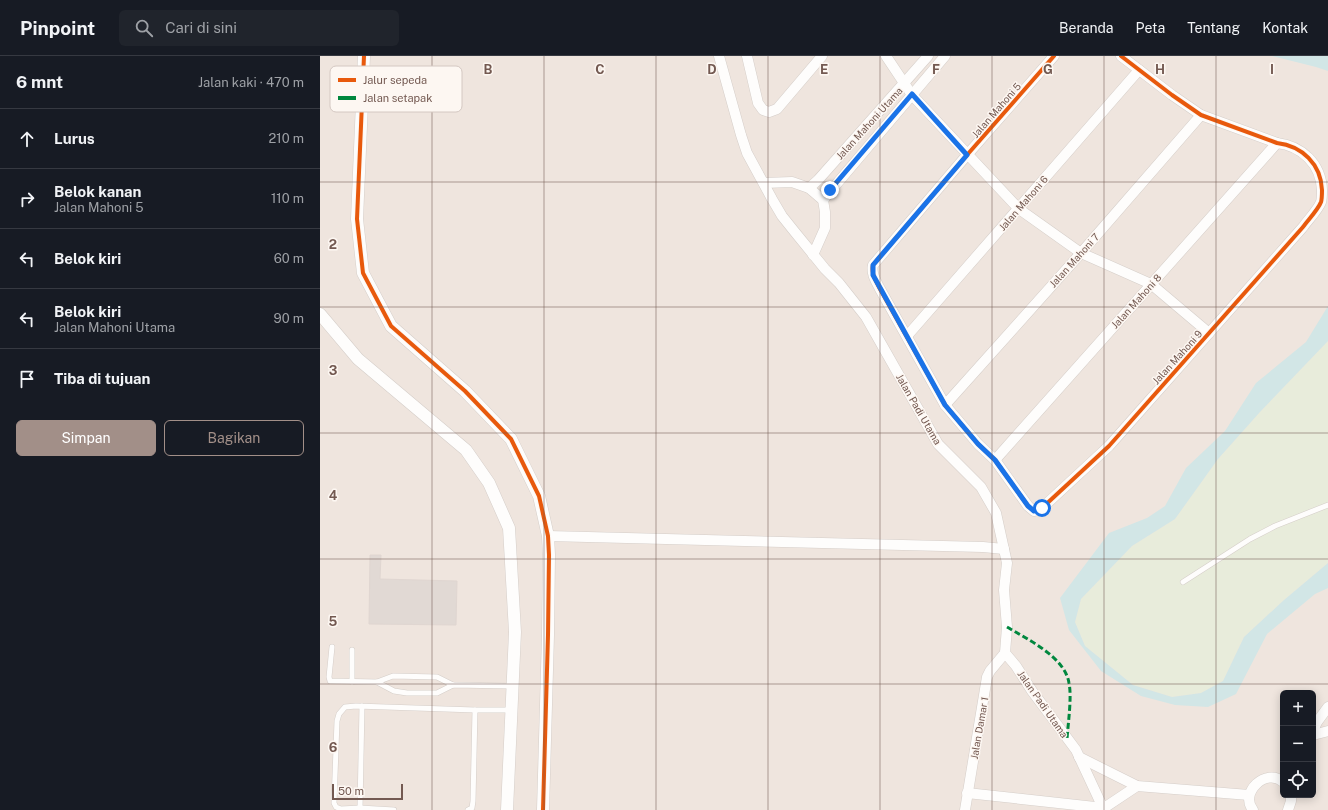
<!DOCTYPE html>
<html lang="id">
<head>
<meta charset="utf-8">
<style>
  :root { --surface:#171b24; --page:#20242c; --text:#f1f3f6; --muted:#9ea1a6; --line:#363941; --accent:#a28f88 }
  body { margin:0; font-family:"Public Sans",sans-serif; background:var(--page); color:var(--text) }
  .controls { position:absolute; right:12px; bottom:12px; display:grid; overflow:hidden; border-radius:6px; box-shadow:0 2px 10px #0003 }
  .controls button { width:36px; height:36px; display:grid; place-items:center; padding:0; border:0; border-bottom:1px solid var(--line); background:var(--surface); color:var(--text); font:20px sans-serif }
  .scale { position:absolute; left:12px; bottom:10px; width:71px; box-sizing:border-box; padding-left:4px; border:2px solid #735951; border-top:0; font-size:11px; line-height:14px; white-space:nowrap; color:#735951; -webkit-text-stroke:3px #fdf7f2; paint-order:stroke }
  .stop { position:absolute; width:12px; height:12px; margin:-9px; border:3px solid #1a73e8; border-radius:50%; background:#fff }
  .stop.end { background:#1a73e8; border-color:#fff; box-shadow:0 1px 4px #0008 }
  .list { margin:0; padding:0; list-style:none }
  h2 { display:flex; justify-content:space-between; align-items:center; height:52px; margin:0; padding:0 16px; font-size:17px }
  h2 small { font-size:13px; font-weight:400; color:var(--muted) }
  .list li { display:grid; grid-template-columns:26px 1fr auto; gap:12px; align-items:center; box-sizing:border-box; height:60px; padding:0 16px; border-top:1px solid var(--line) }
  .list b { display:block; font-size:15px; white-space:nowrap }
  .list p { margin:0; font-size:13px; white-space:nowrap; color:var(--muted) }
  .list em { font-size:13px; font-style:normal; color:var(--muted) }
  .actions { display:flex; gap:8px; padding:12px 16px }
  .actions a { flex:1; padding:9px 0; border:1px solid var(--accent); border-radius:6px; text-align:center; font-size:14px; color:var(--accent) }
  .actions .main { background:var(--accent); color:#fff }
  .icon { flex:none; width:22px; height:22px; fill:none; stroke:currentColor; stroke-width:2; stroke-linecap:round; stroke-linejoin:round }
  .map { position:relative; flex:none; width:1008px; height:754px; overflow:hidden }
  header { display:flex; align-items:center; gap:24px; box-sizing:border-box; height:56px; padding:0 20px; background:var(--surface); border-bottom:1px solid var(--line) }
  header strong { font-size:19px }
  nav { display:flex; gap:22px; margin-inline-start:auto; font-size:14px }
  .search { width:280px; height:36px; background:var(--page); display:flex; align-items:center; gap:10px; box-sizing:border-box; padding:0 14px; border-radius:6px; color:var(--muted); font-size:15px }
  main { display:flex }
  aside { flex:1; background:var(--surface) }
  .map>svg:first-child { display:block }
  .residential { fill:#efe5de; fill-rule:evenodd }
  .green { fill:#e8ecdb }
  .water { fill:#d2e6e6 }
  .building { fill:#e1d9d4; stroke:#e0d6d1 }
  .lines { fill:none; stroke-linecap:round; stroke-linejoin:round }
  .service-casing { stroke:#d5cec9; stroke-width:6 }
  .minor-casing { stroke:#d5cec9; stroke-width:11 }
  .tertiary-casing { stroke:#d5cec9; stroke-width:13 }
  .service { stroke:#fefdfc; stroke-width:5 }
  .minor { stroke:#fefdfc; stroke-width:10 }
  .tertiary { stroke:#fefdfc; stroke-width:12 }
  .quiet { stroke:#00873e; stroke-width:3; stroke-dasharray:6 3; stroke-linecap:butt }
  .cycleway-casing { stroke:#fdf7f2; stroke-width:6 }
  .cycleway { stroke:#e8590c; stroke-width:4 }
  .route { stroke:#1a73e8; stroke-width:5 }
  .grid { fill:none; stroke:#735951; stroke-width:1; stroke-opacity:0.55 }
  .labels { text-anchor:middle; stroke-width:3; stroke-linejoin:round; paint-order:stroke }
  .street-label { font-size:10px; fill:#735951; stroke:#fdf7f2 }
  .key { fill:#fdf7f2; stroke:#d4c8c2; stroke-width:1 }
  .key-label { font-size:11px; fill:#735951 }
  .grid-label { font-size:13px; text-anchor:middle; font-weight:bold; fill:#735951; stroke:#fdf7f2; stroke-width:3; stroke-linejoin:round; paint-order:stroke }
</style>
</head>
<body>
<header>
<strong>Pinpoint</strong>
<div class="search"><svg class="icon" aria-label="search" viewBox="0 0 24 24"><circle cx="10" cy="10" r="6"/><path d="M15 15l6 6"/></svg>Cari di sini</div>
<nav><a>Beranda</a><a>Peta</a><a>Tentang</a><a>Kontak</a></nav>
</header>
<main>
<aside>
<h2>6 mnt<small>Jalan kaki · 470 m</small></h2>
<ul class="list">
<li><svg class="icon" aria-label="ahead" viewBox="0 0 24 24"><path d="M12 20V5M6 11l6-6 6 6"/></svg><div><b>Lurus</b></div><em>210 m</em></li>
<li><svg class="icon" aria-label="right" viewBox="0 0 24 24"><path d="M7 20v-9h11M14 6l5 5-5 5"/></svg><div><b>Belok kanan</b><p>Jalan Mahoni 5</p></div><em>110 m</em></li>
<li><svg class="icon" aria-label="left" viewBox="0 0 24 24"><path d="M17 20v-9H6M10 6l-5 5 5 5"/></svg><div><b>Belok kiri</b></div><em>60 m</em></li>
<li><svg class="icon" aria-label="left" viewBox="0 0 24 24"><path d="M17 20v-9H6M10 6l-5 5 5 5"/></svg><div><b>Belok kiri</b><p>Jalan Mahoni Utama</p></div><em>90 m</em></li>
<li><svg class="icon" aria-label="arrive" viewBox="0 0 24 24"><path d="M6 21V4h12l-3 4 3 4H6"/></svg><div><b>Tiba di tujuan</b></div></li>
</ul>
<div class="actions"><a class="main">Simpan</a><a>Bagikan</a></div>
</aside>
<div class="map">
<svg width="1008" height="754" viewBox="0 0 1008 754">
  <rect width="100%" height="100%" fill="#f8f3ee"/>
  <path class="residential" d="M0,0h1008v754h-1008zM963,637h30v102h-30z"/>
  <polygon class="green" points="1008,285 1008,507 964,544 924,581 903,625 881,637 852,641 813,629 765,590 755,566 761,543 812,490 855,463 898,403 940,356"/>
  <g class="water">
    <polygon points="952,0 1008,0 1008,15 996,11"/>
    <polygon points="1008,250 1008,285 940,356 898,403 855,463 812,490 761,543 755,566 765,590 813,629 852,641 881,637 903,625 924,581 964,544 1008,507 1008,532 995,538 947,578 916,638 888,651 855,649 821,640 781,615 749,574 740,542 789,477 827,462 845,450 866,412 905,375 936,327 986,286"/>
  </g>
  <polygon class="building" points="50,499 61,499 60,523 137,525 136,569 49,568"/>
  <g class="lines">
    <g class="service-casing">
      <g id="service">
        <polyline points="863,526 930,483 955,470 1008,449"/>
        <polyline points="12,591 9,621 10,625 57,626 73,620 117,621 133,629"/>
        <polyline points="32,594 32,626"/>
        <polyline points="57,626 74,635 87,637 117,637 133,629 192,630"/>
        <polyline points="155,654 191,654"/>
        <polyline points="40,752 42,650"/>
        <polyline points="74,754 40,752 21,753 16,751 14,747 17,665 19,658 25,651 36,650 155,654 153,745 152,752 148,754"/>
      </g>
    </g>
    <g class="minor-casing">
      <g id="minor">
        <polyline points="399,0 421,79 427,97 452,143 462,160 474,175 505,213 519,227 546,261 618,388 661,431 676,457 687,507 684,534 687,571 685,597 696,610 712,635 756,694 784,754"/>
        <polyline points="427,0 438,47 443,54 449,56 457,53 502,0"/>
        <polyline points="566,0 592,39 699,153 761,197 831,228 889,277"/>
        <path d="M734,0l-87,99 -94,110c-2,9 3,16 7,24l65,116 33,39 17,16 33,46 6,5 8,-3 67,-62 194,-219c4,-6 15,-17 18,-25 1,-3 1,-8 1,-12 -1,-26 -20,-44 -45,-47l-76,-28 -29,-20 -51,-39"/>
        <polyline points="444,127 472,126 489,132 503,144 505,156 505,172 493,199"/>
        <polyline points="489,132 498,124 608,0"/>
        <polyline points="503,144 625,0"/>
        <polyline points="587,280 819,14"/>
        <polyline points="625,349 761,197 881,59"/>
        <polyline points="675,404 957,87"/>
        <polyline points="228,480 663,491 684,493"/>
        <polyline points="993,675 997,666 1008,651"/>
        <polyline points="993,679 1008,675"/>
        <polyline points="759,701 817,730 929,739"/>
        <polyline points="647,737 784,752 817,730"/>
        <polyline points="645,754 667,621 670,615 685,597"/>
        <path d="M933,754c-14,-17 13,-43 30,-28"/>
        <polyline points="968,754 971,745 971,739"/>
      </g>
    </g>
    <g class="tertiary-casing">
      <g id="tertiary">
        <polyline points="44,0 37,163 43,217 71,270 145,335 191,383 219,440 228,480 229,499 228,579 223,754"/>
        <polyline points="0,258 38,303 146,394 169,427 189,472 195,576 187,754"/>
      </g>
    </g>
    <use href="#service" class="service"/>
    <use href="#minor" class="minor"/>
    <use href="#tertiary" class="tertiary"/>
    <path class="quiet" d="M687,571c20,12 58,30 62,56 3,14 -1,41 -2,56"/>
    <g class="cycleway-casing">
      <g id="cycleway">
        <polyline points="44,0 37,163 43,217 71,270 145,335 191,383 219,440 228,480 229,499 228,579 223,754"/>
        <path d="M734,0l-87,99 -94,110c-2,9 3,16 7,24l65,116 33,39 17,16 33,46 6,5 8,-3 67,-62 194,-219c4,-6 15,-17 18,-25 1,-3 1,-8 1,-12 -1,-26 -20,-44 -45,-47l-76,-28 -29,-20 -51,-39"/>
      </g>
    </g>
    <use href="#cycleway" class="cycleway"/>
  </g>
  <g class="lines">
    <polyline class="route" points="510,134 592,38 647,99 553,209 553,219 625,349 658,388 675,404 708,450 714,455 722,452"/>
  </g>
  <path class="grid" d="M112,0v754M224,0v754M336,0v754M448,0v754M560,0v754M672,0v754M784,0v754M896,0v754M0,126h1008M0,251h1008M0,377h1008M0,503h1008M0,628h1008"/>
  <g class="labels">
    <g class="street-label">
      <text transform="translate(676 54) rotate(-49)" y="4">Jalan Mahoni 5</text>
      <text transform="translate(549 67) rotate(-48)" y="4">Jalan Mahoni Utama</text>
      <text transform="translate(703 147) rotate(-49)" y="4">Jalan Mahoni 6</text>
      <text transform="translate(754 204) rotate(-48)" y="4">Jalan Mahoni 7</text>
      <text transform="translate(816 245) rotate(-48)" y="4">Jalan Mahoni 8</text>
      <text transform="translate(857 301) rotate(-48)" y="4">Jalan Mahoni 9</text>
      <text transform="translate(599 353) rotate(60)" y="4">Jalan Padi Utama</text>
      <text transform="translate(723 648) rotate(55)" y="4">Jalan Padi Utama</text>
      <text transform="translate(659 672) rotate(-80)" y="4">Jalan Damar 1</text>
    </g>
  </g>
  <rect x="10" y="10" width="132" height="46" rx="6" class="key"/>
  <rect x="18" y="22" width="18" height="4" fill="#e8590c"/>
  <rect x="18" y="40" width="18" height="4" fill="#00873e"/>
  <g class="key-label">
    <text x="43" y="28">Jalur sepeda</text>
    <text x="43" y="46">Jalan setapak</text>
  </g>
  <g class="grid-label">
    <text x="168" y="18">B</text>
    <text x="280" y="18">C</text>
    <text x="392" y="18">D</text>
    <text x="504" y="18">E</text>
    <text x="616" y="18">F</text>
    <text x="728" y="18">G</text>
    <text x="840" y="18">H</text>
    <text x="952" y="18">I</text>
    <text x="13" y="193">2</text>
    <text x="13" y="319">3</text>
    <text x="13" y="444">4</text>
    <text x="13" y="570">5</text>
    <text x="13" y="696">6</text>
  </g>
</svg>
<div class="controls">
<button>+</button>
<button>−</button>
<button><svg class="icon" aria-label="locate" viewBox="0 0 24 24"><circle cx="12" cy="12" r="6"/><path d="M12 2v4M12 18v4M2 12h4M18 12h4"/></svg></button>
</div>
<div class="scale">50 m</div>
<div class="stop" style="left:722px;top:452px"></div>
<div class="stop end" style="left:510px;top:134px"></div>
</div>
</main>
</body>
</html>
